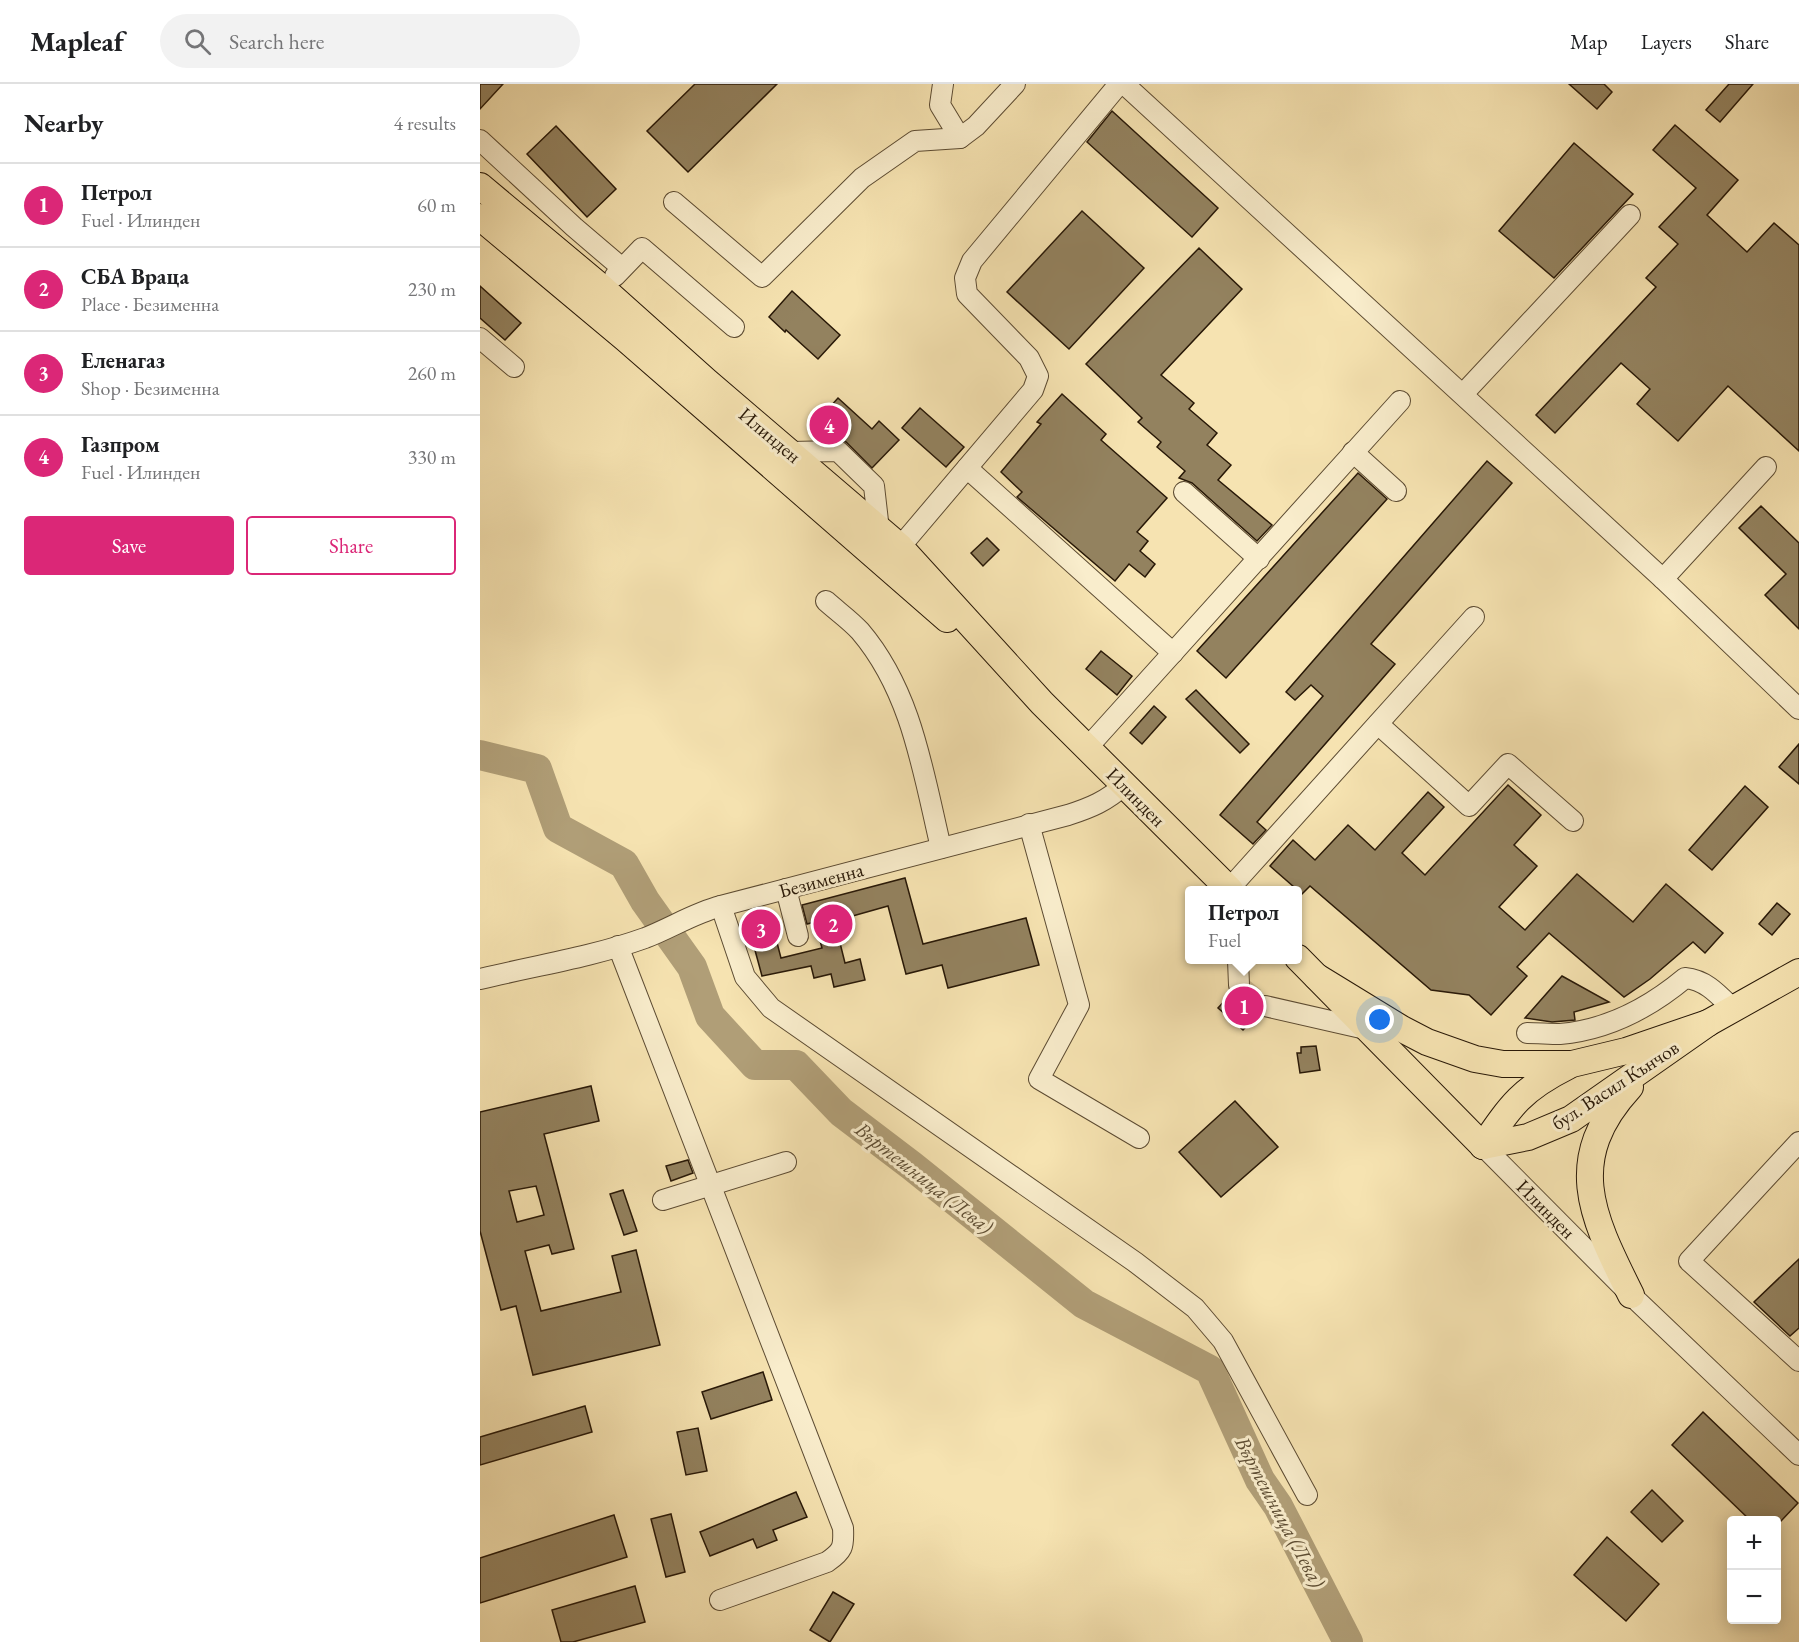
<!DOCTYPE html>
<html lang="en">
<head>
<meta charset="utf-8">
<style>
  :root { --surface:#fff; --page:#f2f2f2; --text:#202124; --muted:#757577; --line:#e0e0e0; --accent:#db2777 }
  body { margin:0; font-family:"EB Garamond",serif; background:var(--page); color:var(--text) }
  .controls { position:absolute; right:18px; bottom:18px; display:grid; overflow:hidden; border-radius:6px; box-shadow:0 3px 15px #0003 }
  .controls button { width:54px; height:54px; display:grid; place-items:center; padding:0; border:0; border-bottom:2px solid var(--line); background:var(--surface); color:var(--text); font:30px sans-serif }
  .you { position:absolute; left:900px; top:936px; width:21px; height:21px; margin:-15px; border:4px solid #fff; border-radius:50%; background:#1a73e8; box-shadow:0 0 0 9px #1a73e833 }
  .badge { display:grid; place-items:center; width:39px; height:39px; border-radius:50%; background:var(--accent); color:#fff; font-size:20px; font-weight:700 }
  .pin { position:absolute; translate:-50% -50%; border:3px solid #fff; box-shadow:0 2px 6px #0006 }
  .popup { position:absolute; left:705px; top:802px; width:117px; height:78px; box-sizing:border-box; display:grid; place-content:center; border-radius:6px; background:var(--surface); filter:drop-shadow(0 2px 4px #0005); font-size:20px; white-space:nowrap; color:var(--muted) }
  .popup b { font-size:22px; color:var(--text) }
  .popup::after { content:''; position:absolute; left:50%; top:100%; margin-left:-12px; border:12px solid transparent; border-top-color:var(--surface) }
  .list { margin:0; padding:0; list-style:none }
  h2 { display:flex; justify-content:space-between; align-items:center; height:78px; margin:0; padding:0 24px; font-size:26px }
  h2 small { font-size:20px; font-weight:400; color:var(--muted) }
  .list li { display:grid; grid-template-columns:39px 1fr auto; gap:18px; align-items:center; box-sizing:border-box; height:84px; padding:0 24px; border-top:2px solid var(--line) }
  .list b { display:block; font-size:22px; white-space:nowrap }
  .list p { margin:0; font-size:20px; white-space:nowrap; color:var(--muted) }
  .list em { font-size:20px; font-style:normal; color:var(--muted) }
  .actions { display:flex; gap:12px; padding:18px 24px }
  .actions a { flex:1; padding:14px 0; border:2px solid var(--accent); border-radius:6px; text-align:center; font-size:21px; color:var(--accent) }
  .actions .main { background:var(--accent); color:#fff }
  .icon { flex:none; width:33px; height:33px; fill:none; stroke:currentColor; stroke-width:2; stroke-linecap:round; stroke-linejoin:round }
  .map { position:relative; flex:none; width:1319px; height:1558px; overflow:hidden }
  header { display:flex; align-items:center; gap:36px; box-sizing:border-box; height:84px; padding:0 30px; background:var(--surface); border-bottom:2px solid var(--line) }
  header strong { font-size:28px }
  nav { display:flex; gap:33px; margin-inline-start:auto; font-size:21px }
  .search { width:420px; height:54px; background:var(--page); display:flex; align-items:center; gap:15px; box-sizing:border-box; padding:0 21px; border-radius:33px; color:var(--muted); font-size:22px }
  main { display:flex }
  aside { flex:1; background:var(--surface) }
  .map>svg:first-child { display:block }
  .lines { fill:none; stroke-linecap:round; stroke-linejoin:round }
  .river { stroke:#b09e77; stroke-width:30 }
  .building { fill:#93825f; stroke:#281807; stroke-width:1.5; fill-rule:evenodd }
  .minor-tunnel { stroke:#cdba8f; stroke-width:20; stroke-dasharray:20 10; stroke-linecap:butt }
  .minor-casing { stroke:#5c4b32; stroke-width:22 }
  .major-casing { stroke:#281807; stroke-width:28 }
  .minor { stroke:#f9edcc; stroke-width:20 }
  .major { stroke:#f6e3b1; stroke-width:26 }
  .labels { text-anchor:middle; stroke-width:6; stroke-linejoin:round; paint-order:stroke }
  .street-label { font-size:20px; fill:#281807; stroke:#f9edcc }
  .water-label { font-size:21px; font-style:italic; fill:#5e4e34; stroke:#f9edcc }
</style>
</head>
<body>
<header>
<strong>Mapleaf</strong>
<div class="search"><svg class="icon" aria-label="search" viewBox="0 0 24 24"><circle cx="10" cy="10" r="6"/><path d="M15 15l6 6"/></svg>Search here</div>
<nav><a>Map</a><a>Layers</a><a>Share</a></nav>
</header>
<main>
<aside>
<h2>Nearby<small>4 results</small></h2>
<ul class="list">
<li><span class="badge">1</span><div><b>Петрол</b><p>Fuel · Илинден</p></div><em>60 m</em></li>
<li><span class="badge">2</span><div><b>СБА Враца</b><p>Place · Безименна</p></div><em>230 m</em></li>
<li><span class="badge">3</span><div><b>Еленагаз</b><p>Shop · Безименна</p></div><em>260 m</em></li>
<li><span class="badge">4</span><div><b>Газпром</b><p>Fuel · Илинден</p></div><em>330 m</em></li>
</ul>
<div class="actions"><a class="main">Save</a><a>Share</a></div>
</aside>
<div class="map">
<svg width="1319" height="1558" viewBox="0 0 1319 1558">
  <rect width="100%" height="100%" fill="#f6e3b1"/>
  <filter id="stains"><feTurbulence type="fractalNoise" baseFrequency=".00333" numOctaves="4"/><feColorMatrix values="0 0 0 0 .2 0 0 0 0 .09 0 0 0 0 .02 0 0 0 .5 -.17"/></filter>
  <radialGradient id="worn" r=".72"><stop offset=".6" stop-color="#630" stop-opacity="0"/><stop offset="1" stop-color="#630" stop-opacity=".3"/></radialGradient>
  <g class="lines">
    <polyline class="river" points="0,671 57,685 78,744 144,780 165,817 212,883 230,932 275,981 316,981 361,1028 432,1082 604,1220 730,1286 780,1396 798,1422 868,1558"/>
  </g>
  <g class="building">
    <polygon points="0,0 23,0 0,25"/>
    <polygon points="215,0 297,0 208,88 167,47"/>
    <polygon points="1089,0 1124,0 1132,8 1117,25"/>
    <polygon points="1249,0 1273,0 1240,38 1226,26"/>
    <polygon points="632,27 738,124 712,153 607,58"/>
    <polygon points="1195,41 1258,96 1227,131 1267,168 1294,139 1319,161 1319,367 1248,302 1198,357 1157,320 1170,305 1141,279 1075,349 1056,331 1176,203 1166,194 1198,160 1179,143 1216,104 1173,66"/>
    <polygon points="76,42 136,105 107,133 47,70"/>
    <polygon points="1094,59 1153,110 1074,194 1019,147"/>
    <polygon points="602,127 664,184 589,265 527,208"/>
    <polygon points="719,164 762,205 681,291 714,319 709,325 737,349 727,361 751,381 738,396 792,441 777,457 712,399 699,394 705,387 677,363 681,358 658,338 662,334 606,280"/>
    <polygon points="0,202 41,239 25,256 0,234"/>
    <polygon points="312,207 360,251 338,275 306,246 305,248 289,233"/>
    <polygon points="582,310 626,350 621,356 687,414 657,448 668,457 660,467 675,480 665,493 649,480 635,497 537,413 542,408 521,388 561,340 557,338"/>
    <polygon points="358,314 392,345 399,337 419,356 392,384 366,358 358,355 346,355 332,343"/>
    <polygon points="440,324 484,363 466,383 422,344"/>
    <polygon points="1007,377 1032,399 891,560 915,580 777,738 786,746 773,760 740,731 843,612 831,601 815,616 806,608"/>
    <polygon points="878,389 907,415 746,594 717,567"/>
    <polygon points="1281,422 1319,459 1319,545 1285,511 1306,490 1259,444"/>
    <polygon points="507,454 519,466 503,482 491,469"/>
    <polygon points="621,567 652,592 637,611 606,585"/>
    <polygon points="716,606 769,660 760,669 706,615"/>
    <polygon points="674,622 686,633 662,660 650,649"/>
    <polygon points="1319,660 1319,700 1299,683"/>
    <polygon points="1028,701 1061,731 1034,761 1057,782 1019,823 1045,846 1097,790 1153,838 1186,800 1243,849 1225,869 1213,858 1170,895 1144,913 1069,849 1037,883 1047,892 1011,931 989,911 951,906 830,802 822,810 790,782 813,756 835,776 868,741 895,766 948,708 964,723 922,769 945,791"/>
    <polygon points="1265,702 1288,723 1232,786 1209,766"/>
    <polygon points="425,794 443,860 546,834 559,881 468,904 462,881 426,890 408,822 369,833 373,848 358,851 365,879 380,875 385,896 354,903 351,890 334,894 331,882 282,892 266,833 289,828 301,874 342,864 335,838 327,840 322,821"/>
    <polygon points="1297,819 1310,830 1292,851 1279,840"/>
    <polygon points="1082,892 1129,918 1094,928 1095,936 1072,938 1045,934"/>
    <polygon points="771,901 782,910 777,913 774,919 773,925 777,931 763,946 738,924 751,910 759,913 766,911"/>
    <polygon points="836,962 840,986 820,989 817,969 821,969 821,963"/>
    <path d="M111,1002l8,35 -55,13 30,115 -22,5 -3,-9 -24,6 16,60 80,-19 -9,-36 24,-6 24,95 -127,30 -17,-69 -15,4 -21,-79v-119zM56,1102l8,29 -27,7 -8,-31z"/>
    <polygon points="755,1017 798,1063 741,1113 699,1068"/>
    <polygon points="208,1076 213,1089 191,1097 186,1082"/>
    <polygon points="143,1106 157,1147 144,1151 130,1110"/>
    <polygon points="1319,1175 1319,1244 1310,1252 1274,1218"/>
    <polygon points="283,1288 292,1316 231,1335 222,1308"/>
    <polygon points="105,1322 112,1348 0,1381 0,1353"/>
    <polygon points="1223,1328 1318,1419 1301,1437 1271,1437 1192,1361"/>
    <polygon points="218,1344 227,1387 206,1391 197,1348"/>
    <polygon points="1172,1406 1203,1437 1182,1458 1151,1428"/>
    <polygon points="316,1408 327,1433 293,1446 297,1456 277,1464 273,1455 230,1472 220,1448"/>
    <polygon points="191,1430 205,1488 186,1493 171,1435"/>
    <polygon points="134,1431 147,1473 0,1519 0,1474"/>
    <polygon points="1127,1453 1179,1500 1146,1537 1094,1491"/>
    <polygon points="155,1502 165,1538 93,1558 81,1558 72,1526"/>
    <polygon points="353,1508 374,1520 350,1558 330,1546"/>
  </g>
  <g class="lines">
    <polyline class="minor-tunnel" points="759,901 785,922"/>
    <g class="minor-casing">
      <g id="minor">
        <polyline points="463,0 460,21 480,54"/>
        <polyline points="644,0 1183,495 1319,625"/>
        <polyline points="0,56 94,143 142,184"/>
        <polyline points="194,118 282,193 382,94 435,57 480,54 496,42 535,0"/>
        <polyline points="135,192 162,164 254,243"/>
        <polyline points="0,254 34,283"/>
        <polyline points="983,310 1150,131"/>
        <polyline points="311,368 358,367 394,402 399,446"/>
        <polyline points="873,368 916,407"/>
        <polyline points="487,384 693,569"/>
        <polyline points="704,408 779,475"/>
        <polyline points="420,463 553,306 558,292 549,274 487,210 485,194 492,177 639,0"/>
        <polyline points="1183,495 1286,383"/>
        <path d="M346,517c11,10 24,19 34,30 52,61 63,141 81,217"/>
        <polyline points="898,640 989,722 1028,680 1093,737"/>
        <polyline points="607,664 920,317"/>
        <polyline points="549,740 599,921 559,995 659,1054"/>
        <polyline points="306,805 318,852"/>
        <polyline points="749,805 994,533"/>
        <polyline points="241,822 265,893 291,924 655,1178 715,1224 743,1257 827,1411"/>
        <path d="M138,862l225,582c1,19 0,23 -16,34l-107,38"/>
        <polyline points="758,876 759,901"/>
        <path d="M0,895c54,-13 112,-22 165,-41 26,-10 49,-25 76,-32l347,-91c22,-7 39,-14 56,-30"/>
        <polyline points="785,922 890,946"/>
        <path d="M1047,949c11,0 22,1 33,1 47,-4 89,-26 125,-56 21,2 33,16 48,31"/>
        <polyline points="1319,1058 1209,1177 1319,1277"/>
        <polyline points="1003,1062 1151,1211 1319,1371"/>
        <polyline points="183,1116 306,1078"/>
      </g>
    </g>
    <g class="major-casing">
      <g id="major">
        <polyline points="0,102 122,204 226,297 420,463 562,619 750,806"/>
        <polyline points="0,133 146,255 467,535"/>
        <polyline points="818,874 1003,1062"/>
        <polyline points="837,893 922,945 947,958 995,975 1023,980 1092,980 1146,967 1228,939"/>
        <path d="M1150,1003c-68,74 -37,131 1,208"/>
        <polyline points="1003,1062 1048,1053 1091,1035 1228,939 1319,888"/>
        <path d="M1003,1062c28,-41 39,-57 85,-80"/>
      </g>
    </g>
    <use href="#minor" class="minor"/>
    <use href="#major" class="major"/>
  </g>
  <g class="labels">
    <g class="street-label">
      <text transform="translate(290 351) rotate(40)" y="7">Илинден</text>
      <text transform="translate(656 713) rotate(45)" y="7">Илинден</text>
      <text transform="translate(341 796) rotate(-15)" y="7">Безименна</text>
      <text transform="translate(1135 1001) rotate(-33)" y="7">бул. Васил Кънчов</text>
      <text transform="translate(1066 1125) rotate(45)" y="7">Илинден</text>
    </g>
    <g class="water-label">
      <text transform="translate(444 1094) rotate(38)" y="7">Въртешница (Лева)</text>
      <text transform="translate(800 1428) rotate(62)" y="7">Въртешница (Лева)</text>
    </g>
  </g>
  <rect width="100%" height="100%" filter="url(#stains)"/>
  <rect width="100%" height="100%" fill="url(#worn)"/>
</svg>
<div class="controls">
<button>+</button>
<button>−</button>
</div>
<div class="you"></div>
<div class="pin badge" style="left:764px;top:922px">1</div>
<div class="popup"><b>Петрол</b>Fuel</div>
<div class="pin badge" style="left:353px;top:840px">2</div>
<div class="pin badge" style="left:281px;top:845px">3</div>
<div class="pin badge" style="left:349px;top:341px">4</div>
</div>
</main>
</body>
</html>
